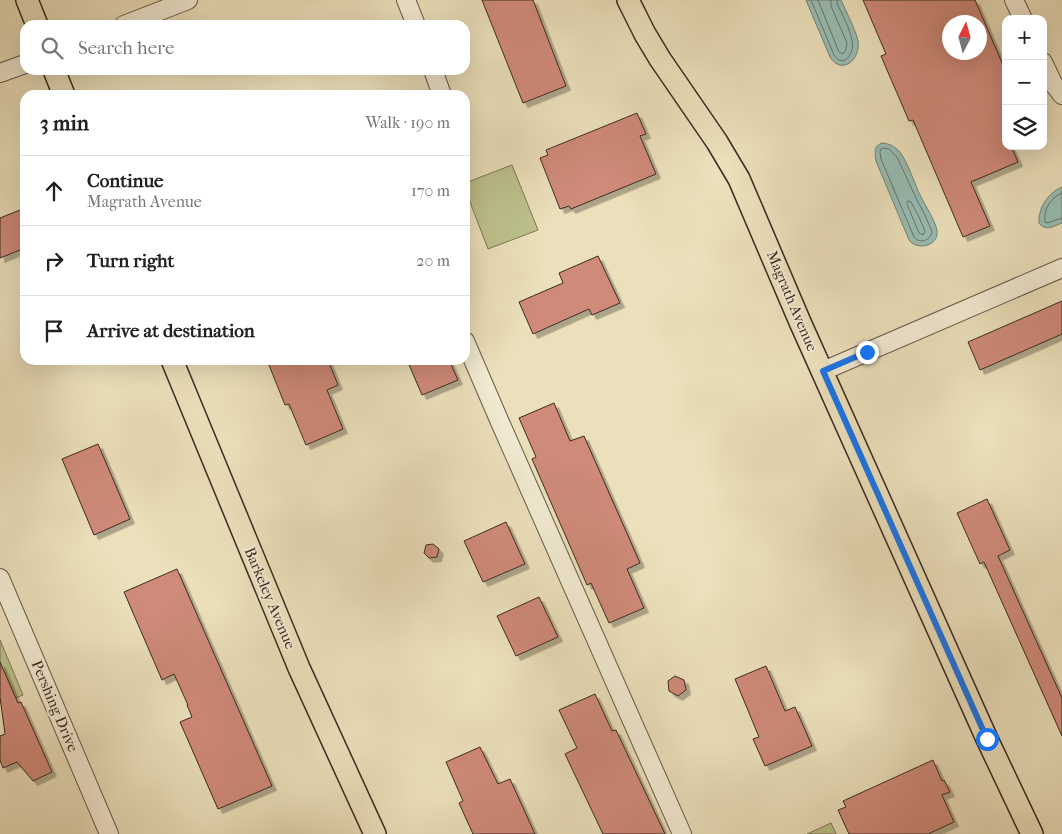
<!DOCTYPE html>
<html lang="en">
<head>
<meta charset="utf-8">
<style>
  :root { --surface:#fff; --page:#f2f2f2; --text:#202124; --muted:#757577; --line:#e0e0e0 }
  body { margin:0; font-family:"IM FELL French Canon",serif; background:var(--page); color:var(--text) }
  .controls { position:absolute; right:15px; top:15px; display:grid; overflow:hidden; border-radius:10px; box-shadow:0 5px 20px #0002 }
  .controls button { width:45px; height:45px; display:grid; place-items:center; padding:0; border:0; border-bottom:1px solid var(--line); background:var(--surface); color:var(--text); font:25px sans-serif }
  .compass { position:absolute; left:942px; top:15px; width:45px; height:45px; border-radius:50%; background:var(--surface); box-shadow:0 5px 20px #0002; rotate:6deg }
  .stop { position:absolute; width:15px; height:15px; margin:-11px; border:4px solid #1a73e8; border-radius:50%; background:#fff }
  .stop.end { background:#1a73e8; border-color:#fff; box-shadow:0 1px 5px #0008 }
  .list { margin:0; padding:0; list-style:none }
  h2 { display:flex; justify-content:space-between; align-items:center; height:65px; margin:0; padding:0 20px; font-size:21px }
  h2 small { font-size:16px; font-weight:400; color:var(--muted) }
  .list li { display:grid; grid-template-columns:32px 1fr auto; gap:15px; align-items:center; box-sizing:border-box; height:70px; padding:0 20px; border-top:1px solid var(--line) }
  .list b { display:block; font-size:19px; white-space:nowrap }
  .list p { margin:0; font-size:16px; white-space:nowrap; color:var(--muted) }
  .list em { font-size:16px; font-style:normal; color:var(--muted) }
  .icon { flex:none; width:28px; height:28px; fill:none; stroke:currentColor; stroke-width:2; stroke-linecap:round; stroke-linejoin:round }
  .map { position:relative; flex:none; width:1062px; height:834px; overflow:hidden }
  .search { position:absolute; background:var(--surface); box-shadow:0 5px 20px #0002; left:20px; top:20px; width:450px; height:55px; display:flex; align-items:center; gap:12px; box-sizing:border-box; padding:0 18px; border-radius:15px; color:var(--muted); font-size:19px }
  .panel { position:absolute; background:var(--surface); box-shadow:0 5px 20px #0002; left:20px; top:90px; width:450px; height:275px; border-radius:15px }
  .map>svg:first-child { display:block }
  .green { fill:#bdc18c; stroke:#7c7656 }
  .water { fill:#98bdb4; stroke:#738279 }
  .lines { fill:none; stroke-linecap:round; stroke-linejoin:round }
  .shore { stroke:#6a746a; stroke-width:1 }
  .building { fill:#cf8a79; stroke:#3b2a21; fill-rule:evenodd; filter:url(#shadow) }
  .minor-casing { stroke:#675848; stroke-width:20 }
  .major-casing { stroke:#3b2a21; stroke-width:24 }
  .minor { stroke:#f2ebd3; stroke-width:18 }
  .major { stroke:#ebe0bb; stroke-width:21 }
  .route { stroke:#1a73e8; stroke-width:6 }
  .labels { text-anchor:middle; stroke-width:4; stroke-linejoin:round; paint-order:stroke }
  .street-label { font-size:15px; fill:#3b2a21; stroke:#f2ebd3 }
</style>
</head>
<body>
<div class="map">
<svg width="1062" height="834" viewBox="0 0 1062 834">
  <defs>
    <filter id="shadow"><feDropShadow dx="4.5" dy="4.5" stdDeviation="0" flood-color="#0004"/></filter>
  </defs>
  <rect width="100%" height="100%" fill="#ebe0bb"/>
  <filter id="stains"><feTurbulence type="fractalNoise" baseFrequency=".004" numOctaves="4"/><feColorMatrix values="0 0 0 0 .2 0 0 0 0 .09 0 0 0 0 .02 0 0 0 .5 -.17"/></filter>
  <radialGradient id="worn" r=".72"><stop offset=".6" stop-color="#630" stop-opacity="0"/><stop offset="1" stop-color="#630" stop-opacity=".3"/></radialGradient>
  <g class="green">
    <polygon points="512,165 538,230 488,249 465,189 465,183"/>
    <polygon points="0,640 23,695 0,704"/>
    <polygon points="831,823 836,834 807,834"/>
  </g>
  <g class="water">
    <path d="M806,0h35c5,11 15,31 17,41 3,18 -16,35 -28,16z"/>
    <path d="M883,143c7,1 11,3 16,8 9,11 15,32 22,46 4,8 15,25 16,34 2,15 -20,20 -28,9l-33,-79c-1,-8 -3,-16 7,-18z"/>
    <path d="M1062,187v36c-8,3 -16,9 -23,0 -1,-15 9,-30 23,-36z"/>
  </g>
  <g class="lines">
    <g class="shore">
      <path d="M811,0l23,55c10,15 21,-3 18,-14 -2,-13 -10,-26 -15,-38v-3"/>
      <polyline points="818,0 839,52 843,54 846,50 847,43 831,6 831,0"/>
      <path d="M882,148l7,1 8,8 19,41 9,17 7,17c-2,9 -12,12 -18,5l-33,-78 -1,-7z"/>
      <path d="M1062,193c-11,4 -19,17 -17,29l2,1 15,-5"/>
      <polygon points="908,201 911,202 919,217 925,231 923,235 919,233 907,204"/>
    </g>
  </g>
  <g class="building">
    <polygon points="482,0 533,0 566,86 523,103"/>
    <path d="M863,0h112l31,72v74h5l7,16 -47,20 19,44 -27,11 -50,-117 -4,1 -28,-65 5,-2zM950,22h30v30h-30z"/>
    <polygon points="637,113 646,134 640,136 656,174 571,209 569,206 560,209 540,158 548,155 546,150"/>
    <polygon points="25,208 25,248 0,258 0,218"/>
    <polygon points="598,256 620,303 592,315 589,309 533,334 519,302 563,283 559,273"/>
    <polygon points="1062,301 1062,334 980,370 968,342"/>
    <polygon points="267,360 328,360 338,385 327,390 343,429 306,445 289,404 285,405"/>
    <polygon points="407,360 449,360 458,380 422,395"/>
    <polygon points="554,403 570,441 584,436 640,563 627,569 644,608 609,623 591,583 587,585 532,459 536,457 519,418"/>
    <polygon points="98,444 130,519 94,535 62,459"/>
    <polygon points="987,499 1010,550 998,556 1062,698 1062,736 984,562 980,564 957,513"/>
    <polygon points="506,522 525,564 483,582 464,541"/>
    <polygon points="433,544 439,549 437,557 429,558 424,553 426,545"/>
    <polygon points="177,569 272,786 218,809 180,722 192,717 187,705 188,705 174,674 162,680 124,592"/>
    <polygon points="539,597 558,637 516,656 497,616"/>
    <polygon points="0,662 18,703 21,702 52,772 33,781 17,762 3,768 0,760 0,736 5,734 0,697"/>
    <polygon points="766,666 785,711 795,707 812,746 765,766 753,739 759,737 735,679"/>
    <polygon points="675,676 684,680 686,690 678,696 669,691 668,681"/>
    <polygon points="595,694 612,731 616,730 665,834 603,834 565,754 577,748 559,710"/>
    <polygon points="480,747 498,784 510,779 535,834 473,834 459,803 463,801 446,762"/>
    <polygon points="933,760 942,781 944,780 950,792 942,795 954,822 928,834 849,834 838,810 846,807 843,801"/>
  </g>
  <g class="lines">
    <g class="minor-casing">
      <g id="minor">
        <polyline points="406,0 416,25"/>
        <polyline points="1014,0 1023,19"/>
        <polyline points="124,25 188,0"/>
        <polyline points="1043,62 1053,83 1062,95"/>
        <polyline points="433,70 442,95"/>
        <polyline points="0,73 25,64"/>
        <polyline points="465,341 499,420 682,834"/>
        <polyline points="823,371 1062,268"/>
        <polyline points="0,578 109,834"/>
      </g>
    </g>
    <g class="major-casing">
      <g id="major">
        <polyline points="27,0 37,25"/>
        <polyline points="628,0 645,34 660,59 717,142 739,179 800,322 987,739 1032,834"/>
        <polyline points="54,70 64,95"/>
        <polyline points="172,360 299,668 375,834"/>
      </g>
    </g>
    <use href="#minor" class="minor"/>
    <use href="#major" class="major"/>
  </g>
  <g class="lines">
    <polyline class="route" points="867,352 823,371 987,739"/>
  </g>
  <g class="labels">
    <g class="street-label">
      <text transform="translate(792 301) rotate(67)" y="5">Magrath Avenue</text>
      <text transform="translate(270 598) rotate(67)" y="5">Barkeley Avenue</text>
      <text transform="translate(55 706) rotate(67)" y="5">Pershing Drive</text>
    </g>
  </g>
  <rect width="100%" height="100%" filter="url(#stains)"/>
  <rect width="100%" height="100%" fill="url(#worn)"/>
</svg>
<div class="controls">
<button>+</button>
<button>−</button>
<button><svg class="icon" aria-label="layers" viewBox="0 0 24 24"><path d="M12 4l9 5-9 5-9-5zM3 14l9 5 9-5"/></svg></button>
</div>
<svg class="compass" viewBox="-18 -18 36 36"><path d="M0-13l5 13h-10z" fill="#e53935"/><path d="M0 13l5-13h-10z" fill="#757577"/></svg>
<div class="stop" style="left:987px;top:739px"></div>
<div class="stop end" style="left:867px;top:352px"></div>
<div class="search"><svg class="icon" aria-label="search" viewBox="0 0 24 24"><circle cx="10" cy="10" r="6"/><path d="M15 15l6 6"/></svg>Search here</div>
<section class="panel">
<h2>3 min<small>Walk · 190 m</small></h2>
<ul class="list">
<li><svg class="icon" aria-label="ahead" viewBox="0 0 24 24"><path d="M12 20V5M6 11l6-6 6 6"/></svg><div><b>Continue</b><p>Magrath Avenue</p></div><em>170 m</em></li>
<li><svg class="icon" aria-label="right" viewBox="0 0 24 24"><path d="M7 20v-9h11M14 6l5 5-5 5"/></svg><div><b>Turn right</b></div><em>20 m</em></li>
<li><svg class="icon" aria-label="arrive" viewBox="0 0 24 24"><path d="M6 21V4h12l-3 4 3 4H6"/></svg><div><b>Arrive at destination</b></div></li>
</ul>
</section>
</div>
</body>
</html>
